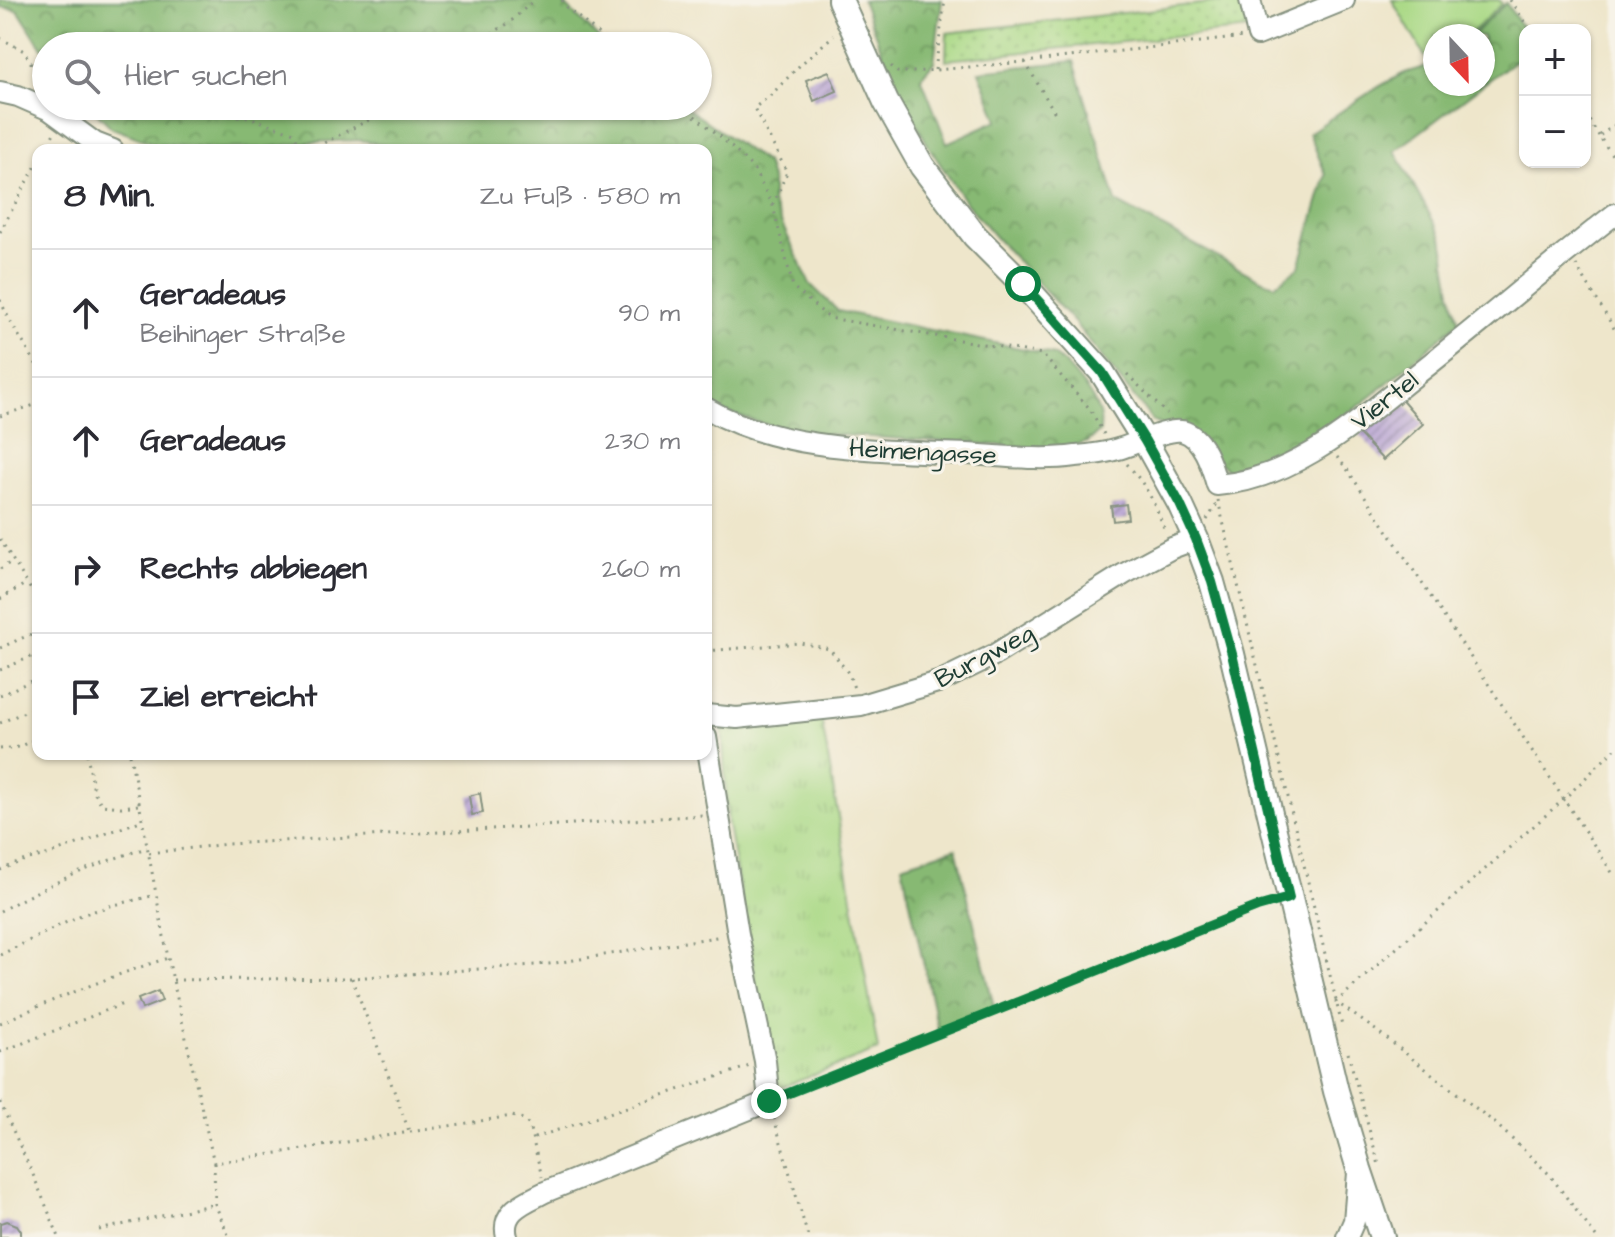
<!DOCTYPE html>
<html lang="de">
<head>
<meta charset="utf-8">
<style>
  :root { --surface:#fff; --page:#f2f2f3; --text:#2b2b33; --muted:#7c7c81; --line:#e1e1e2 }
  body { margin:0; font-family:"Architects Daughter",sans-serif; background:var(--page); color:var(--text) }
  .controls { position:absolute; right:24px; top:24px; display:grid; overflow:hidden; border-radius:16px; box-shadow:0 2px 6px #0004 }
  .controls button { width:72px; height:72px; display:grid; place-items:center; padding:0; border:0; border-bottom:2px solid var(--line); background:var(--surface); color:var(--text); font:40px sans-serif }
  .compass { position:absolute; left:1423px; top:24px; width:72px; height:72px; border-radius:50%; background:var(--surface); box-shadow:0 2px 6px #0004; rotate:158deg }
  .stop { position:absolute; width:24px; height:24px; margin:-18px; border:6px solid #0b8043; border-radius:50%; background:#fff }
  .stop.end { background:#0b8043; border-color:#fff; box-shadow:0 2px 8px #0008 }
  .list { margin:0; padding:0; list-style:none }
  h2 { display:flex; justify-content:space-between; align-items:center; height:104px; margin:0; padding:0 32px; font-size:34px }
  h2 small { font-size:26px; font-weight:400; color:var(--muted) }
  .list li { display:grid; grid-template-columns:52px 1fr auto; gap:24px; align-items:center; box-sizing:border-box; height:128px; padding:0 32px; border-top:2px solid var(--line) }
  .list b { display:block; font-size:30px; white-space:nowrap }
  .list p { margin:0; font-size:26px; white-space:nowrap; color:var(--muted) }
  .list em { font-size:26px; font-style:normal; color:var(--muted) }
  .icon { flex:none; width:44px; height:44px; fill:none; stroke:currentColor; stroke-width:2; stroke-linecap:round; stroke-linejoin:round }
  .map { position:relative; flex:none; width:1615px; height:1237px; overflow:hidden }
  .search { position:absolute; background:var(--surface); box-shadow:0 2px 6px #0004; left:32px; top:32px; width:680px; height:88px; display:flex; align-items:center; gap:20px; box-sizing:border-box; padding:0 28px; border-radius:44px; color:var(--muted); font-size:30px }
  .panel { position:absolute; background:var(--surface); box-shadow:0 2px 6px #0004; left:32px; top:144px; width:680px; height:616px; border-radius:16px }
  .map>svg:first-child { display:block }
  .grass { fill:url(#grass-tufts); stroke:#648b5d; stroke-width:2 }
  .forest { fill:url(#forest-crowns); stroke:#537b54; stroke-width:2 }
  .garden { fill:url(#garden-dots); stroke:#648b5d; stroke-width:2 }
  .pitch { fill:#aad986; stroke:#648b5d; stroke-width:2 }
  .building { fill:url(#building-hatch) }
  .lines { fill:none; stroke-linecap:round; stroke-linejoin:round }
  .minor-casing { stroke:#869280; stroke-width:24 }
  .major-casing { stroke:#869280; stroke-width:28 }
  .path { stroke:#869280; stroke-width:3; stroke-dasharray:2 6; stroke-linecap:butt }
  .minor { stroke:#fff; stroke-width:20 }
  .major { stroke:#fff; stroke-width:24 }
  .route { stroke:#0b8043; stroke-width:10 }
  .labels { text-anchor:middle; stroke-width:6; stroke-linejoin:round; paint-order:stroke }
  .street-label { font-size:26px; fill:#1f3d34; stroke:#f7f3e8 }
</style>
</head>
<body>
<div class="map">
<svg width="1615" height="1237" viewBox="0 0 1615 1237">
  <defs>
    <pattern id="grass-tufts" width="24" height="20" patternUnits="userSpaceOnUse" patternTransform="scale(2)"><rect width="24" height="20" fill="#aad986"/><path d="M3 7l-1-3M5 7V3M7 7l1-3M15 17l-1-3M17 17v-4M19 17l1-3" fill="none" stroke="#92bb74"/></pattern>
    <pattern id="forest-crowns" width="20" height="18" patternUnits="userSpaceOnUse" patternTransform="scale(2)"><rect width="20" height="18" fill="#87b973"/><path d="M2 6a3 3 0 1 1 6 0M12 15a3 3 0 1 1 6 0" fill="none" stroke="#6e985f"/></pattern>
    <pattern id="garden-dots" width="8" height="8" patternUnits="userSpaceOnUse" patternTransform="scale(2)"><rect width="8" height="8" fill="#aad986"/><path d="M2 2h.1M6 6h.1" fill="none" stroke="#92bb74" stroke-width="1.8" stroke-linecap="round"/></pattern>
    <pattern id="building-hatch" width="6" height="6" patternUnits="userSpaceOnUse" patternTransform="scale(2)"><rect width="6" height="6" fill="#bca9d4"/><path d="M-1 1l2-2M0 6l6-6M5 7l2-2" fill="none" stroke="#988bad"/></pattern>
  </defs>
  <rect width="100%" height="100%" fill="#f7f3e8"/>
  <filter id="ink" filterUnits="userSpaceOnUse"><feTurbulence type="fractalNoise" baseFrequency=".0125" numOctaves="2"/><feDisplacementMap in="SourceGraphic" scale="16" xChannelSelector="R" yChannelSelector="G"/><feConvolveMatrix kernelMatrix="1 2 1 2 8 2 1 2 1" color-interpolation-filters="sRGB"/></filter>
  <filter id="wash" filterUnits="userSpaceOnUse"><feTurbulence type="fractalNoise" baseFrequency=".006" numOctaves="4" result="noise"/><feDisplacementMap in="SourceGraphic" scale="32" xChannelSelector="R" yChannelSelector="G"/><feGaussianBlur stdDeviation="1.8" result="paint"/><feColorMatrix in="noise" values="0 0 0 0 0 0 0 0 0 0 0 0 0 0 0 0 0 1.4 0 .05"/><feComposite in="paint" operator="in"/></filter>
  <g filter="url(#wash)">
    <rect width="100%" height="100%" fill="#eee6cb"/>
    <polygon class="grass" points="821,717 878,1050 775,1090 728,825 722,724"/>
    <g class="forest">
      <polygon points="0,0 560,0 607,46 46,46 46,54 18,10 0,7"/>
      <path d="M862,0h80l-8,62 -13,15 26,66 51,-23 -19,-49 95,-10 42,141 144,78 15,5 24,-18 27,-92 -17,-42c29,-19 65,-46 96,-60 10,-4 20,-5 30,-10v21h48v-48h-12l35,-33 19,29v21l-130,98 47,86 9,55 8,30 -87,74 -42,32 -49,34 -20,8 -30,3c-23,-21 -50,-39 -78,-52l-80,-100 -76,-82 -31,-36 -37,-56 -36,-67z"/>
      <path d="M90,106h594l82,57 6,19v21l38,81 28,27 216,44c15,11 44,44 46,63 1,4 0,9 0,13l-12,11 -28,7 -267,-17 -73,-21 -14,-12v-249h-298l-47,-10 -50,2 -47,6 -51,1 -58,-5 -43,-16z"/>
      <polygon points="956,848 994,1007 938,1030 902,865"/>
    </g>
    <polygon class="garden" points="1236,0 1241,0 1250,29 946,60 947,33"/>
    <polygon class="pitch" points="1392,0 1499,0 1502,4 1468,36 1435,36 1435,62 1430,65"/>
    <g id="blocks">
      <g class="building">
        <polygon points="829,71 837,91 814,101 806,80"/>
        <polygon points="1399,396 1423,424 1383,460 1359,434"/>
        <polygon points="1126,504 1128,519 1113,521 1111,506"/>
        <polygon points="480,793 483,813 472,815 469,796"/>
        <polygon points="158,991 162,1001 142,1009 138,999"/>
        <polygon points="7,1221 17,1225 21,1231 21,1237 0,1237 0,1223"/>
      </g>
    </g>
  </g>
  <g filter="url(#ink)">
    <use href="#blocks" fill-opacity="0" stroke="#869280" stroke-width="2"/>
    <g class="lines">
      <g class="minor-casing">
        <g id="minor">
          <polyline points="1250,0 1258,35 1344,0"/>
          <polyline points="0,92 18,96 50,110 95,143 113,150"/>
          <path d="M706,408c74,44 177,42 261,46 36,2 73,7 109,2 14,-1 29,-3 42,-7 16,-4 49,-21 64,-18 21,5 30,36 35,54 80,-6 144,-67 204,-114 65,-51 128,-106 194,-157"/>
          <polyline points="706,715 737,718 861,705 941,681 996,654 1124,574 1172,548 1196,539"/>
          <path d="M507,1237c-7,-27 19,-35 38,-45l224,-91 -4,-40 -27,-127 -32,-197"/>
          <polyline points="1347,1237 1354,1221 1358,1173"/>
        </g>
      </g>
      <g class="major-casing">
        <polyline id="major" points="840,0 886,102 922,166 975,236 1023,284 1102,372 1145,441 1180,504 1196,539 1212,582 1232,654 1336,1091 1359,1169 1382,1237"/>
      </g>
      <g class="path">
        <polyline points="562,0 567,8 613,46"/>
        <polyline points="1510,0 1530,30"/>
        <polyline points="0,38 24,51 34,68 46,78"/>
        <polyline points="471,46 509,23 534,0"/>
        <polyline points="1025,62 1055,113"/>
        <polyline points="891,66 897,72 913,72 1025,62 1244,37"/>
        <polyline points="935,70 945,0"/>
        <polyline points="87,106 98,110 135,116 182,113 251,118 294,133 301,150"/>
        <polyline points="682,106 721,137 753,168 773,206 793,287 829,318 1042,354 1090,409 1105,436"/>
        <polyline points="1585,114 1599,136"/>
        <polyline points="1615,125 1599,136 1615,159"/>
        <polyline points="45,150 54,133"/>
        <polyline points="287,150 299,148"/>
        <polyline points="310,150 396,106"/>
        <polyline points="773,205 787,172 754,108 771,95 800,65 834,35"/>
        <polyline points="0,232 38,162"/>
        <polyline points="1576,265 1615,330"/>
        <polyline points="0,300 10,321 38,367"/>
        <polyline points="1127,374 1167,414"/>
        <polyline points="0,416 38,404"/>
        <polyline points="1337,457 1347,469 1615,877"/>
        <path d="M1127,464c22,25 27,38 39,69"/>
        <polyline points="1218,500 1342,1026"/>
        <polyline points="1207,520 1218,502"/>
        <polyline points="0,539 38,601"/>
        <polyline points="0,569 13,561"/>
        <polyline points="0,599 27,583"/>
        <polyline points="0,648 38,631"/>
        <polyline points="706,651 800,643 830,649 849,674 855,691"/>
        <polyline points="0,670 38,654"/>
        <polyline points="0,695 38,678"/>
        <polyline points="0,723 38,706"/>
        <polyline points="0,749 18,747 38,738"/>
        <polyline points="87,754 94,792 102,805 121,807 139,805"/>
        <polyline points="130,754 168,958 214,1163 512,1116 523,1119 529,1125 542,1177"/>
        <polyline points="149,853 228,844 544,826 703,815"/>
        <polyline points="0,870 25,860 50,854 143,820"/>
        <path d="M0,911c45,-25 98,-49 147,-63"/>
        <polyline points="0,955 81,915 110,906 156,895"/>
        <polyline points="352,978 409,1131"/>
        <polyline points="173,980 352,978 549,964 722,936"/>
        <path d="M0,1023c55,-24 111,-47 168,-65"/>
        <polyline points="0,1052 123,1004"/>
        <polyline points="1348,1053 1379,1165"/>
        <polyline points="786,1094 1257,907 1274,903"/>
        <polyline points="0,1102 34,1177 59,1237"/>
        <polyline points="774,1118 808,1237"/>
        <polyline points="534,1138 750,1066"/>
        <polyline points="214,1163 215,1204 229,1237"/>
        <polyline points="99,1230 215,1204"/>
        <polyline points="1596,1237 1549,1174 1495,1123 1377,1031 1336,1002 1564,799 1615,749"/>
      </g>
      <use href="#minor" class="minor"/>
      <use href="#major" class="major"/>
    </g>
  </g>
  <g class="lines" filter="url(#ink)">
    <polyline class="route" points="769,1101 1257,907 1289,898 1232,654 1212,582 1196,539 1180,504 1145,441 1102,372 1023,284"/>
  </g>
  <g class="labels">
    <g class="street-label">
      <text transform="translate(1384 400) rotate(-38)" y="9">Viertel</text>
      <text transform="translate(923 451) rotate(3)" y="9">Heimengasse</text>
      <text transform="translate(984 655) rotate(-28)" y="9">Burgweg</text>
    </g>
  </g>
</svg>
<div class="controls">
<button>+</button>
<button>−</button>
</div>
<svg class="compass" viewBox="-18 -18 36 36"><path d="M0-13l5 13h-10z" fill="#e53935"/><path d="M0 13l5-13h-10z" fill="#7c7c81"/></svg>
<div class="stop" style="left:1023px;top:284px"></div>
<div class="stop end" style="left:769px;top:1101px"></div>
<div class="search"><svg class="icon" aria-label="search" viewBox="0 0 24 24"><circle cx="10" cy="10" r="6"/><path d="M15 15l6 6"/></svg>Hier suchen</div>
<section class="panel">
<h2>8 Min.<small>Zu Fuß · 580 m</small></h2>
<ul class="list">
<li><svg class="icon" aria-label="ahead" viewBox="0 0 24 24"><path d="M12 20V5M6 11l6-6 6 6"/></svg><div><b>Geradeaus</b><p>Beihinger Straße</p></div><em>90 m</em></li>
<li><svg class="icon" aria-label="ahead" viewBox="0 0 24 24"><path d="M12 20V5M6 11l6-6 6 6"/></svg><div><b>Geradeaus</b></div><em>230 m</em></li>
<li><svg class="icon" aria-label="right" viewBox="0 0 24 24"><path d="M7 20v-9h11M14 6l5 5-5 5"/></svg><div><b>Rechts abbiegen</b></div><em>260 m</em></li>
<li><svg class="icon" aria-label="arrive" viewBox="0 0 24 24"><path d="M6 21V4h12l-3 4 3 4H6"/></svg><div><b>Ziel erreicht</b></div></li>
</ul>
</section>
</div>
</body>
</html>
